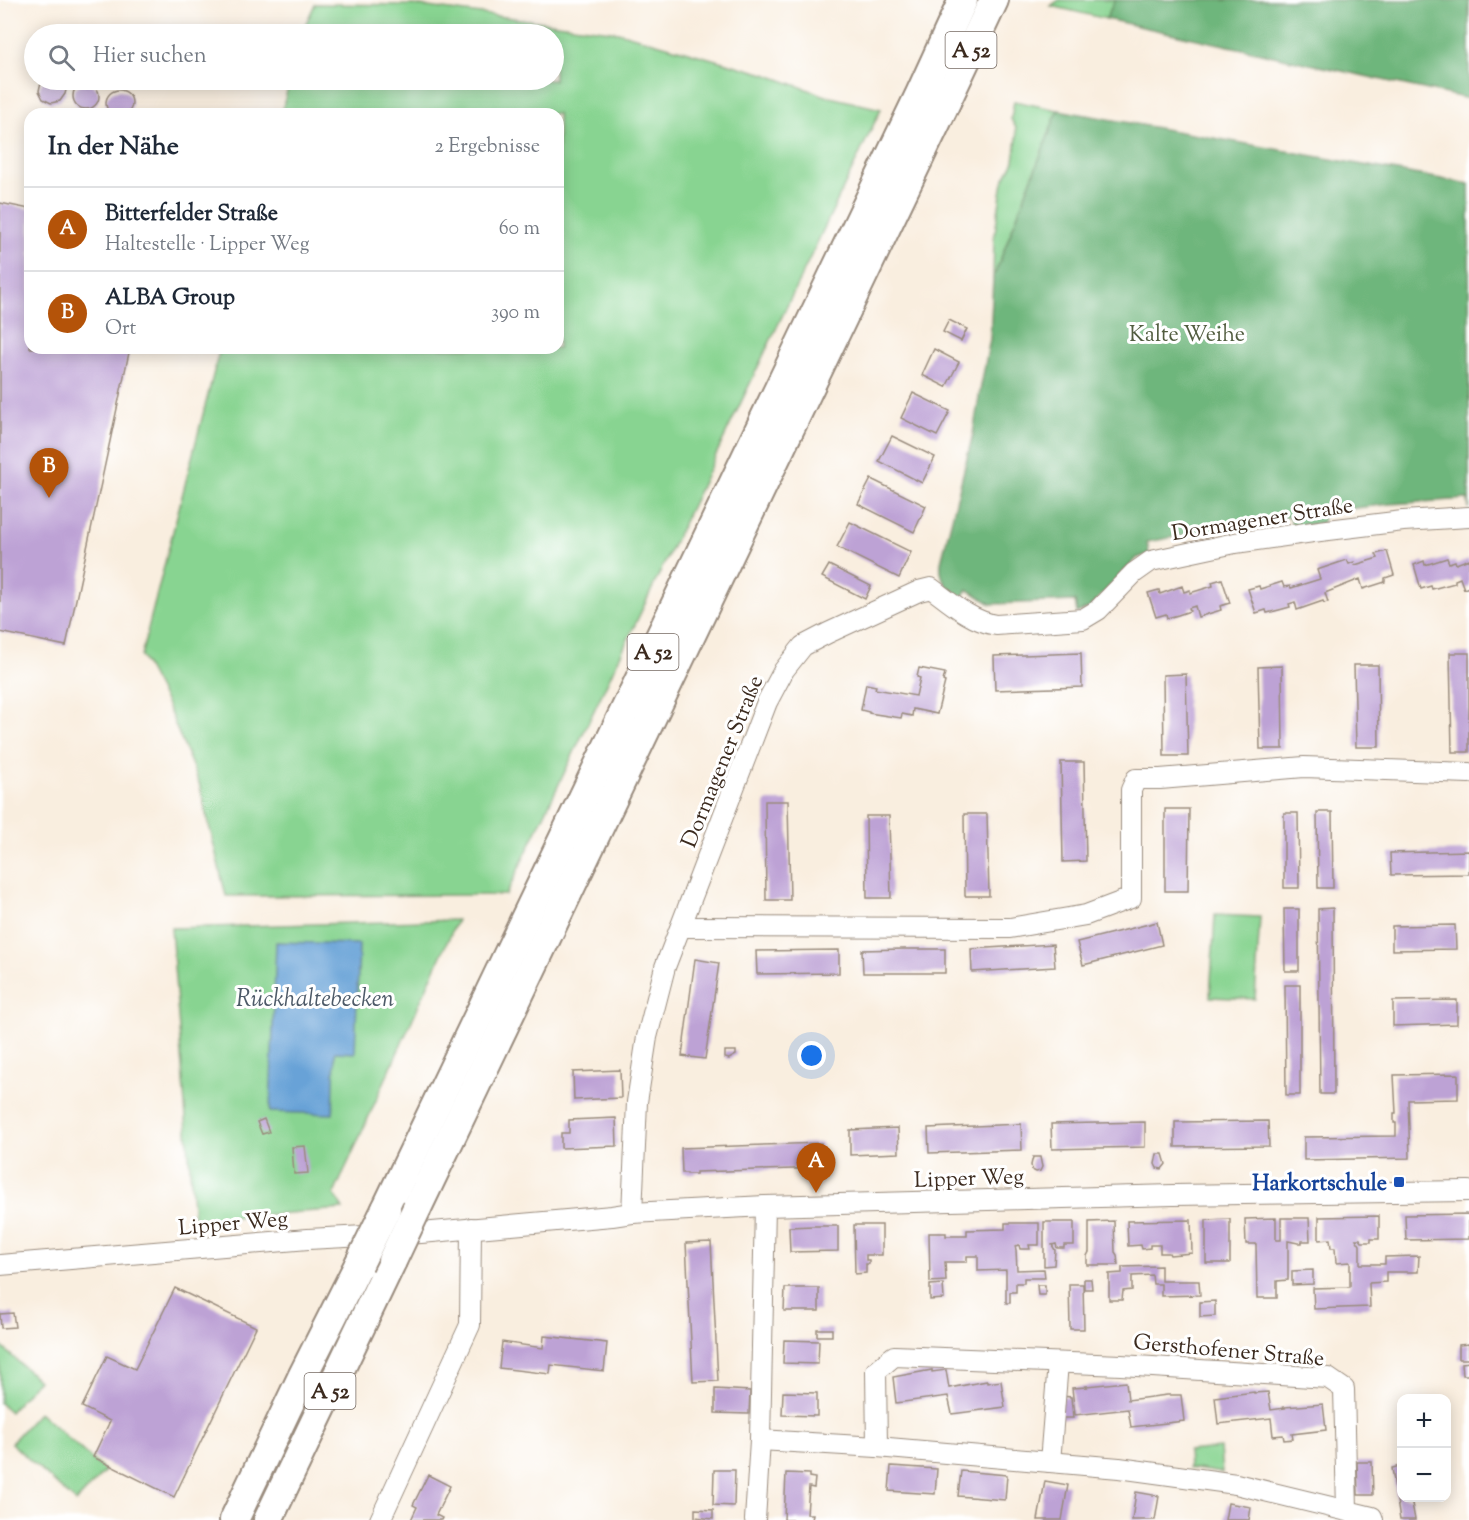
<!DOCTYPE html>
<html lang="de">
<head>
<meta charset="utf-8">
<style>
  :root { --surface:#fff; --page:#f2f2f3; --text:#1f2937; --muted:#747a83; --line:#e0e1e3; --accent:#b45309 }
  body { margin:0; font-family:"Sorts Mill Goudy",serif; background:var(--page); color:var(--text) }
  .controls { position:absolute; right:18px; bottom:18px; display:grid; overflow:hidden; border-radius:12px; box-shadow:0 3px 15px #0003 }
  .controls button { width:54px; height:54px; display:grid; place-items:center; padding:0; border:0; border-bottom:2px solid var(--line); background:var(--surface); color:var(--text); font:30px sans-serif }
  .you { position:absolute; left:812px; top:1056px; width:21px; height:21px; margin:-15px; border:4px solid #fff; border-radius:50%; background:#1a73e8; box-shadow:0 0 0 9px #1a73e833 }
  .badge { display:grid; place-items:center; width:39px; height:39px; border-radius:50%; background:var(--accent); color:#fff; font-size:20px; font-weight:700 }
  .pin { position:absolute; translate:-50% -50px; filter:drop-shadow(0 2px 3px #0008) }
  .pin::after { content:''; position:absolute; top:32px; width:21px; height:18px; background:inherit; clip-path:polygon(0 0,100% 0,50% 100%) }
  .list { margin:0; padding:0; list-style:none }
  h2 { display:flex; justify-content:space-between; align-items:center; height:78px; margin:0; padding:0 24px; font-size:26px }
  h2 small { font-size:20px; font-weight:400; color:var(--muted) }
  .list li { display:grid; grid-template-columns:39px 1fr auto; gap:18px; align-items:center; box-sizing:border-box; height:84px; padding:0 24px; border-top:2px solid var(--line) }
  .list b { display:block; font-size:22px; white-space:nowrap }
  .list p { margin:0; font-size:20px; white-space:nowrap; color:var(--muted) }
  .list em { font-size:20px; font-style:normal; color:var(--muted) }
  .icon { flex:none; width:33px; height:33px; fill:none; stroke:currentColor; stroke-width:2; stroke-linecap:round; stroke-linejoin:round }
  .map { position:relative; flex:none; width:1469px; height:1520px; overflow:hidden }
  .search { position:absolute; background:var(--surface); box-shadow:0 3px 15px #0003; left:24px; top:24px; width:540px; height:66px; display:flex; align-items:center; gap:15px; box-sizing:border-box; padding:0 21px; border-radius:33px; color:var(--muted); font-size:22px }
  .panel { position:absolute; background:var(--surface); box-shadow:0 3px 15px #0003; left:24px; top:108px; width:540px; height:246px; border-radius:18px }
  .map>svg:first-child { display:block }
  .green { fill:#88d491; stroke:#627f58; stroke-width:1.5 }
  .forest { fill:#6eb67b; stroke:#54704c; stroke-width:1.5 }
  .water { fill:#67a2d7; stroke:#51667a; stroke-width:1.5 }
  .building { fill:#bda2d5 }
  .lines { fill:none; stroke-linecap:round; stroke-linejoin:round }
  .minor-casing { stroke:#9a8c7e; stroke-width:22 }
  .highway-casing { stroke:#9a8c7e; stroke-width:32 }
  .minor { stroke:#fff; stroke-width:20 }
  .highway { stroke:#fff; stroke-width:28 }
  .highway-bridge-casing { stroke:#9a8c7e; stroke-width:32; stroke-linecap:butt }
  .highway-bridge { stroke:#fff; stroke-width:28 }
  .transit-dot { fill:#1a4fb4; stroke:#fff; stroke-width:2 }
  .labels { text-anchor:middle; stroke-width:6; stroke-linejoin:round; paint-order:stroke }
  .shield { fill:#fff; stroke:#766a62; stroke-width:1.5 }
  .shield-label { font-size:21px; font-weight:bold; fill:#3b2a1e }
  .park-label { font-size:22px; fill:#525d40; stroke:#fff }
  .street-label { font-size:22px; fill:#3b2a1e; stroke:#fff }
  .transit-label { font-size:22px; font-weight:bold; fill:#164399; stroke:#fff; text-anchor:end }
  .water-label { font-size:24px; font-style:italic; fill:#4d5a68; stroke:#fff }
</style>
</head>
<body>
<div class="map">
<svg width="1469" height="1520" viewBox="0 0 1469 1520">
  <rect width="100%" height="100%" fill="#fff"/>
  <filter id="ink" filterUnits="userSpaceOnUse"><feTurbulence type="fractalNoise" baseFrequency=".0167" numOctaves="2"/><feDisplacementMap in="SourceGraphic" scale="12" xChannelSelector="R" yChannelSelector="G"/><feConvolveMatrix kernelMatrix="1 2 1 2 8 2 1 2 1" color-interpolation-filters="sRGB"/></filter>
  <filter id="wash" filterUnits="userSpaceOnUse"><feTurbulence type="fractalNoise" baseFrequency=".008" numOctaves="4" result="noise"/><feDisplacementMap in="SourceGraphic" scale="24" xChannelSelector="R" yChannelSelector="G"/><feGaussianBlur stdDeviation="1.35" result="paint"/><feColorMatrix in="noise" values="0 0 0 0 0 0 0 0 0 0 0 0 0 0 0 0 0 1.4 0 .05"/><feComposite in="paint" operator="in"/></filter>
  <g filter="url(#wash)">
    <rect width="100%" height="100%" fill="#f9eedf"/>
    <g class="green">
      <polygon points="1059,0 1115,0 1106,19 1051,6"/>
      <polygon points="315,4 413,5 618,32 765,74 826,96 881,109 506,895 226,896 199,783 167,705 141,656 220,348 558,348 558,114 281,114 290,80 554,80 554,34 301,34"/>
      <polygon points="1014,101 1058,110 993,279 994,238 1003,182 1014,161 1017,138 1016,128 1011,119"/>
      <polygon points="1215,915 1260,917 1255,999 1210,997"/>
      <polygon points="457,920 334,1194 343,1209 194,1220 171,928"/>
      <polygon points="0,1345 38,1380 10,1412 0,1403"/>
      <polygon points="39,1412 105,1471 76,1502 11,1443"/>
      <polygon points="1220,1448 1222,1473 1189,1468 1188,1451"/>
    </g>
    <g class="forest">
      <polygon points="1115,0 1469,0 1469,99 1106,19"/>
      <path d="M1058,110l411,74v325l-1,-10 -78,5 -68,8 1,11 -31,4 -2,-11 -143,26 2,12 -12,4 -48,50 -12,5 -2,-12 -84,3 -24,-15 -6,10c-14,-9 -22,-21 -20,-37l32,-128 7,-43 10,-52 3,-60z"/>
    </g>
    <polygon class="water" points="276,942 359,944 355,1053 335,1052 333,1114 270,1112"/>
    <g id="blocks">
      <g class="building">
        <polygon points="44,80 61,80 64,82 66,90 65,94 60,101 51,103 43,99 39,91 40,86"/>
        <circle cx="86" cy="96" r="13"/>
        <circle cx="119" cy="103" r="13"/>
        <polygon points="0,203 30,209 30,348 130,348 66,646 0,632"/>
        <polygon points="949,320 967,329 961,341 943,332"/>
        <polygon points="934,349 959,362 946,387 922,375"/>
        <polygon points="913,393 950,411 937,436 901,418"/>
        <polygon points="892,436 935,457 922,483 879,461"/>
        <polygon points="871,479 926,506 914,532 858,504"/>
        <polygon points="850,522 911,552 899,578 837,547"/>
        <polygon points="1387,551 1394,575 1385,578 1385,582 1363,589 1360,579 1325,593 1328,602 1324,603 1323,601 1297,610 1295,602 1289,604 1290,607 1279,610 1267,613 1266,610 1256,613 1248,589 1259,586 1260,589 1282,582 1284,587 1290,586 1291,588 1320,579 1317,570 1347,560 1349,564 1354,562 1355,565 1378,558 1376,554"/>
        <polygon points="1447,558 1449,563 1455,561 1456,564 1469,559 1469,587 1464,589 1460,578 1455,580 1455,583 1432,589 1431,586 1421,589 1414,565 1424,561 1425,565"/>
        <polygon points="829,565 871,586 865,599 822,577"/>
        <polygon points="1222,579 1230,603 1220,606 1221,610 1198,617 1195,606 1189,608 1190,611 1178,615 1167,618 1166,614 1156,617 1148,593 1159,590 1160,594 1182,586 1184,592 1190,590 1190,593 1213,586 1212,582"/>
        <polygon points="1081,653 1082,687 995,690 994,656"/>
        <polygon points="1450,653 1469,653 1469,752 1452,752"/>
        <polygon points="1354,665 1378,665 1379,747 1356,747"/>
        <polygon points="1282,666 1283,749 1260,749 1258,667"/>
        <polygon points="919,668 945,673 943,681 945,682 937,714 913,709 912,716 902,714 901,718 869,713 869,712 861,710 866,684 876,686 875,689 916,696 920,678 917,677"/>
        <polygon points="1186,674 1188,756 1164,756 1163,675"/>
        <polygon points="1061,762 1084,762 1086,861 1063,862"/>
        <polygon points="765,801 788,801 790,900 766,900"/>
        <polygon points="1165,809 1189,809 1188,891 1165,891"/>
        <polygon points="1317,812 1332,812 1333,888 1318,888"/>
        <polygon points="1284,813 1298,813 1299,888 1284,888"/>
        <polygon points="964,814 987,814 989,896 965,896"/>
        <polygon points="866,816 889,816 891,898 867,898"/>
        <polygon points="1469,851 1469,874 1391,875 1390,853"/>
        <polygon points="1333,908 1334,1094 1320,1094 1318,909"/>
        <polygon points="1284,909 1299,909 1299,971 1285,971"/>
        <polygon points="1157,922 1162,945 1083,965 1077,942"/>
        <polygon points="1455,925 1456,949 1392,950 1392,926"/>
        <polygon points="1053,944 1055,967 972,972 971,949"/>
        <polygon points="904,949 945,949 945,973 863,973 862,950"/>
        <polygon points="839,950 839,973 757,974 756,951"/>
        <polygon points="695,959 719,963 705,1059 682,1056"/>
        <polygon points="1285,985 1300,985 1300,1095 1286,1095"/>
        <polygon points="1457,1000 1457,1024 1393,1026 1393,1001"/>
        <polygon points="725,1051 736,1051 736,1055 729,1059 725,1058"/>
        <polygon points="620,1070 621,1098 574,1100 573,1072"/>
        <polygon points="1458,1074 1458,1099 1408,1100 1410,1158 1304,1160 1304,1137 1396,1136 1396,1123 1394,1123 1394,1113 1396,1113 1394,1075"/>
        <polygon points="616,1118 617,1146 561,1148 561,1133 569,1133 569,1120"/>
        <polygon points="264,1119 269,1132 262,1134 257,1122"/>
        <polygon points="1268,1121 1269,1146 1175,1147 1175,1122"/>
        <polygon points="1145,1122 1145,1147 1052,1149 1051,1124"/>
        <polygon points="1021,1124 1022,1150 929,1153 928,1128"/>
        <polygon points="898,1128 899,1153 850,1155 850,1130"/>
        <polygon points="821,1143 822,1168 696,1172 696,1174 687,1174 687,1173 682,1173 681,1148"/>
        <polygon points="305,1146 308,1173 294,1174 292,1147"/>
        <polygon points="1157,1154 1163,1154 1166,1164 1162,1169 1157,1168 1155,1164"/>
        <polygon points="1033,1157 1040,1157 1042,1167 1040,1171 1036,1172 1032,1170 1031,1165"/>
        <polygon points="1469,1214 1469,1239 1406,1240 1405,1215"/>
        <polygon points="1379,1216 1379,1239 1371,1239 1371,1242 1362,1242 1360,1239 1356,1239 1360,1245 1360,1264 1385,1264 1385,1257 1419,1256 1418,1272 1386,1272 1386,1282 1369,1283 1370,1307 1314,1309 1313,1288 1350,1287 1350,1262 1336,1263 1335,1248 1331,1248 1330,1239 1319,1240 1319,1217"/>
        <polygon points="1276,1218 1276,1240 1281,1240 1281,1218 1309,1218 1310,1241 1302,1241 1302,1243 1298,1243 1288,1241 1288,1280 1277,1281 1277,1298 1257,1298 1256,1244 1246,1244 1245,1219"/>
        <polygon points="1230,1219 1230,1263 1206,1263 1206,1220"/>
        <polygon points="1191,1220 1192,1253 1170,1255 1169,1253 1160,1253 1160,1245 1150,1245 1150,1248 1142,1249 1141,1245 1128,1246 1127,1221"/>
        <polygon points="1114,1221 1115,1252 1117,1255 1118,1265 1087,1265 1087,1256 1089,1252 1089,1222"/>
        <polygon points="1044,1222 1074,1222 1074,1245 1064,1245 1064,1248 1057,1248 1056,1244 1052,1245 1055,1250 1054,1265 1044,1266"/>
        <polygon points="1005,1223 1039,1223 1039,1245 1029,1245 1030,1249 1020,1249 1019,1245 1015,1246 1016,1250 1017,1270 1044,1269 1045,1278 1024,1278 1024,1283 1016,1283 1016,1292 1010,1292 1010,1303 1006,1303 1006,1270 978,1271 978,1256 967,1256 967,1262 945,1262 946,1281 930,1282 929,1233 946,1233 946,1236 967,1236 967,1230 1005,1229"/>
        <polygon points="854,1225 882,1225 882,1255 866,1255 866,1260 869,1260 869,1264 866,1264 866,1273 855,1274"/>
        <polygon points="813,1226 838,1226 838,1251 790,1252 789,1227"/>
        <polygon points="711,1242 718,1381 693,1382 686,1243"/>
        <polygon points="1161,1266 1161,1281 1199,1281 1200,1295 1161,1296 1161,1284 1153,1284 1152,1275 1132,1276 1132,1290 1123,1291 1122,1300 1109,1300 1109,1274 1122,1273 1122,1267"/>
        <polygon points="1313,1270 1313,1284 1292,1285 1292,1271"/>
        <polygon points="1084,1279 1091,1279 1092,1289 1084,1289"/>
        <polygon points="943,1284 944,1299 930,1300 930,1285"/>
        <polygon points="1069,1284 1083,1284 1084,1329 1070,1329"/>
        <polygon points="1037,1285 1045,1285 1045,1295 1038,1295"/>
        <polygon points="175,1288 256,1327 174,1497 93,1457 110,1421 82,1407 107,1356 135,1369"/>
        <polygon points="785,1288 819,1288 819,1311 784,1311"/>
        <polygon points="1215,1301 1215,1316 1200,1317 1200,1302"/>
        <polygon points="13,1313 15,1327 1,1328 0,1314"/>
        <rect x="817" y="1329" width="15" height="7"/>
        <polygon points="544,1336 607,1343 604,1371 551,1365 550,1374 499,1368 502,1342 543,1348"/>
        <polygon points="784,1340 819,1341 818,1364 783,1363"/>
        <polygon points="1469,1344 1469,1359 1459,1359 1459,1345"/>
        <polygon points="1469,1362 1469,1375 1463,1375 1462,1363"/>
        <polygon points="932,1370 932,1372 946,1370 949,1388 987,1381 987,1383 1001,1381 1005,1407 952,1414 948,1396 896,1403 893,1377"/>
        <polygon points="1126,1382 1128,1400 1167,1395 1181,1395 1184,1421 1131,1427 1128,1409 1075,1415 1072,1388 1087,1387 1086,1386"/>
        <polygon points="715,1389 750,1391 749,1414 715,1413"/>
        <polygon points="783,1392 817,1393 817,1416 782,1415"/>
        <polygon points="1254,1392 1254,1393 1268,1392 1271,1410 1285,1408 1284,1407 1323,1404 1326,1430 1292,1434 1293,1439 1284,1440 1283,1435 1273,1436 1271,1418 1218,1424 1215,1397"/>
        <polygon points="1061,1396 1071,1397 1073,1418 1060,1418"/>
        <polygon points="1357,1462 1372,1462 1373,1495 1358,1495"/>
        <polygon points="891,1466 937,1469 935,1494 889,1491"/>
        <polygon points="1401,1466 1401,1497 1411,1498 1415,1520 1400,1520 1392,1468"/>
        <polygon points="714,1470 735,1470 734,1506 713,1505"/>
        <polygon points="961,1471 1007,1475 1005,1500 958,1496"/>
        <polygon points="786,1473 809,1474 809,1477 815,1478 814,1488 809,1487 807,1514 813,1514 812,1520 784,1520"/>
        <polygon points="428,1475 450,1486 436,1515 442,1518 441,1520 411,1520 417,1507 413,1505"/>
        <polygon points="1045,1481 1068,1485 1062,1520 1038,1520"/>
        <polygon points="1136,1492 1159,1496 1155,1520 1132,1520"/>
        <polygon points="1228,1503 1251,1507 1249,1520 1225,1520"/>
        <polygon points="695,1509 713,1510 713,1519 695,1517"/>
      </g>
    </g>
  </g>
  <g filter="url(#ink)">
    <use href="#blocks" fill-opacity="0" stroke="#9a8c7e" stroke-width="1.5"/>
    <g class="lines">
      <g class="minor-casing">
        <g id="minor">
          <polyline points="681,927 1010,928 1086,915 1131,898 1131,790 1136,779 1160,779 1304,767 1469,773"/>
          <path d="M632,1213l5,-111 10,-65 18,-70 102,-265 17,-32 19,-24 25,-13 91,-42 12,-3c20,15 40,33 65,37l87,-6 15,-9 36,-37 17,-12 84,-18 85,-12 83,-10 66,-4"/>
          <polyline points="0,1265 308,1239 421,1233 612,1216 632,1213 765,1206 1173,1195 1469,1191"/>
          <polyline points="760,1440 877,1447 1119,1468 1236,1484 1372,1517 1373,1520"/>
          <polyline points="877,1447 876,1371 894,1356 1121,1365 1328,1378 1344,1389 1347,1510"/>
          <polyline points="1050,1462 1058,1363"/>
          <polyline points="380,1520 470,1325 471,1228"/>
          <polyline points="755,1520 760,1440 765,1206"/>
        </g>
      </g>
      <g class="highway-casing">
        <g id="highway">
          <polyline points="417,1208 947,100 994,0"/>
          <polyline points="386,1209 920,94 963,0"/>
          <polyline points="234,1520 303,1375 359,1264"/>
          <polyline points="268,1520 392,1261"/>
        </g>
      </g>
      <use href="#minor" class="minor"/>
      <use href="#highway" class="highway"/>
      <g class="highway-bridge-casing">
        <g id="highway-bridge">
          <polyline points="392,1261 417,1208"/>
          <polyline points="359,1264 386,1209"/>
        </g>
      </g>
      <use href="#highway-bridge" class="highway-bridge"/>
    </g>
  </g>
  <rect class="transit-dot" x="1393" y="1176" width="12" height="12" rx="3"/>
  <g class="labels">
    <g class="shield">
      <rect x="945.5" y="32" width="51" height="36" rx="4.5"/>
      <rect x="627.5" y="634" width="51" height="36" rx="4.5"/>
      <rect x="304.5" y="1373" width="51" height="36" rx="4.5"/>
    </g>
    <g class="shield-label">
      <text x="971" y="57">A 52</text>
      <text x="653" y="659">A 52</text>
      <text x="330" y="1398">A 52</text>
    </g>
    <g class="park-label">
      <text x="1187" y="341">Kalte Weihe</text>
    </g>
    <g class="street-label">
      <text transform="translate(1262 518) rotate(-9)" y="8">Dormagener Straße</text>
      <text transform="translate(721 761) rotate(-68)" y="8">Dormagener Straße</text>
      <text transform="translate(969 1177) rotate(-2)" y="8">Lipper Weg</text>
      <text transform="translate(233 1222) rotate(-5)" y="8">Lipper Weg</text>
      <text transform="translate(1229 1349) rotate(5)" y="8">Gersthofener Straße</text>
    </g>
    <g class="transit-label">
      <text x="1387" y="1190">Harkortschule</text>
    </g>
    <g class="water-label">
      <text x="315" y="1006">Rückhaltebecken</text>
    </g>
  </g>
</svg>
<div class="controls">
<button>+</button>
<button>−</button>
</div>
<div class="you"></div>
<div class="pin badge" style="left:816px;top:1193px">A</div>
<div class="pin badge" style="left:49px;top:498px">B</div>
<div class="search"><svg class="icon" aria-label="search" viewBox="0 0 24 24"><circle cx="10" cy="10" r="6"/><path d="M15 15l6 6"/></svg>Hier suchen</div>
<section class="panel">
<h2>In der Nähe<small>2 Ergebnisse</small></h2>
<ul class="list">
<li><span class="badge">A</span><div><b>Bitterfelder Straße</b><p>Haltestelle · Lipper Weg</p></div><em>60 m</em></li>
<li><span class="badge">B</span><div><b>ALBA Group</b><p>Ort</p></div><em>390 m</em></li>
</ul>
</section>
</div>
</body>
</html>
